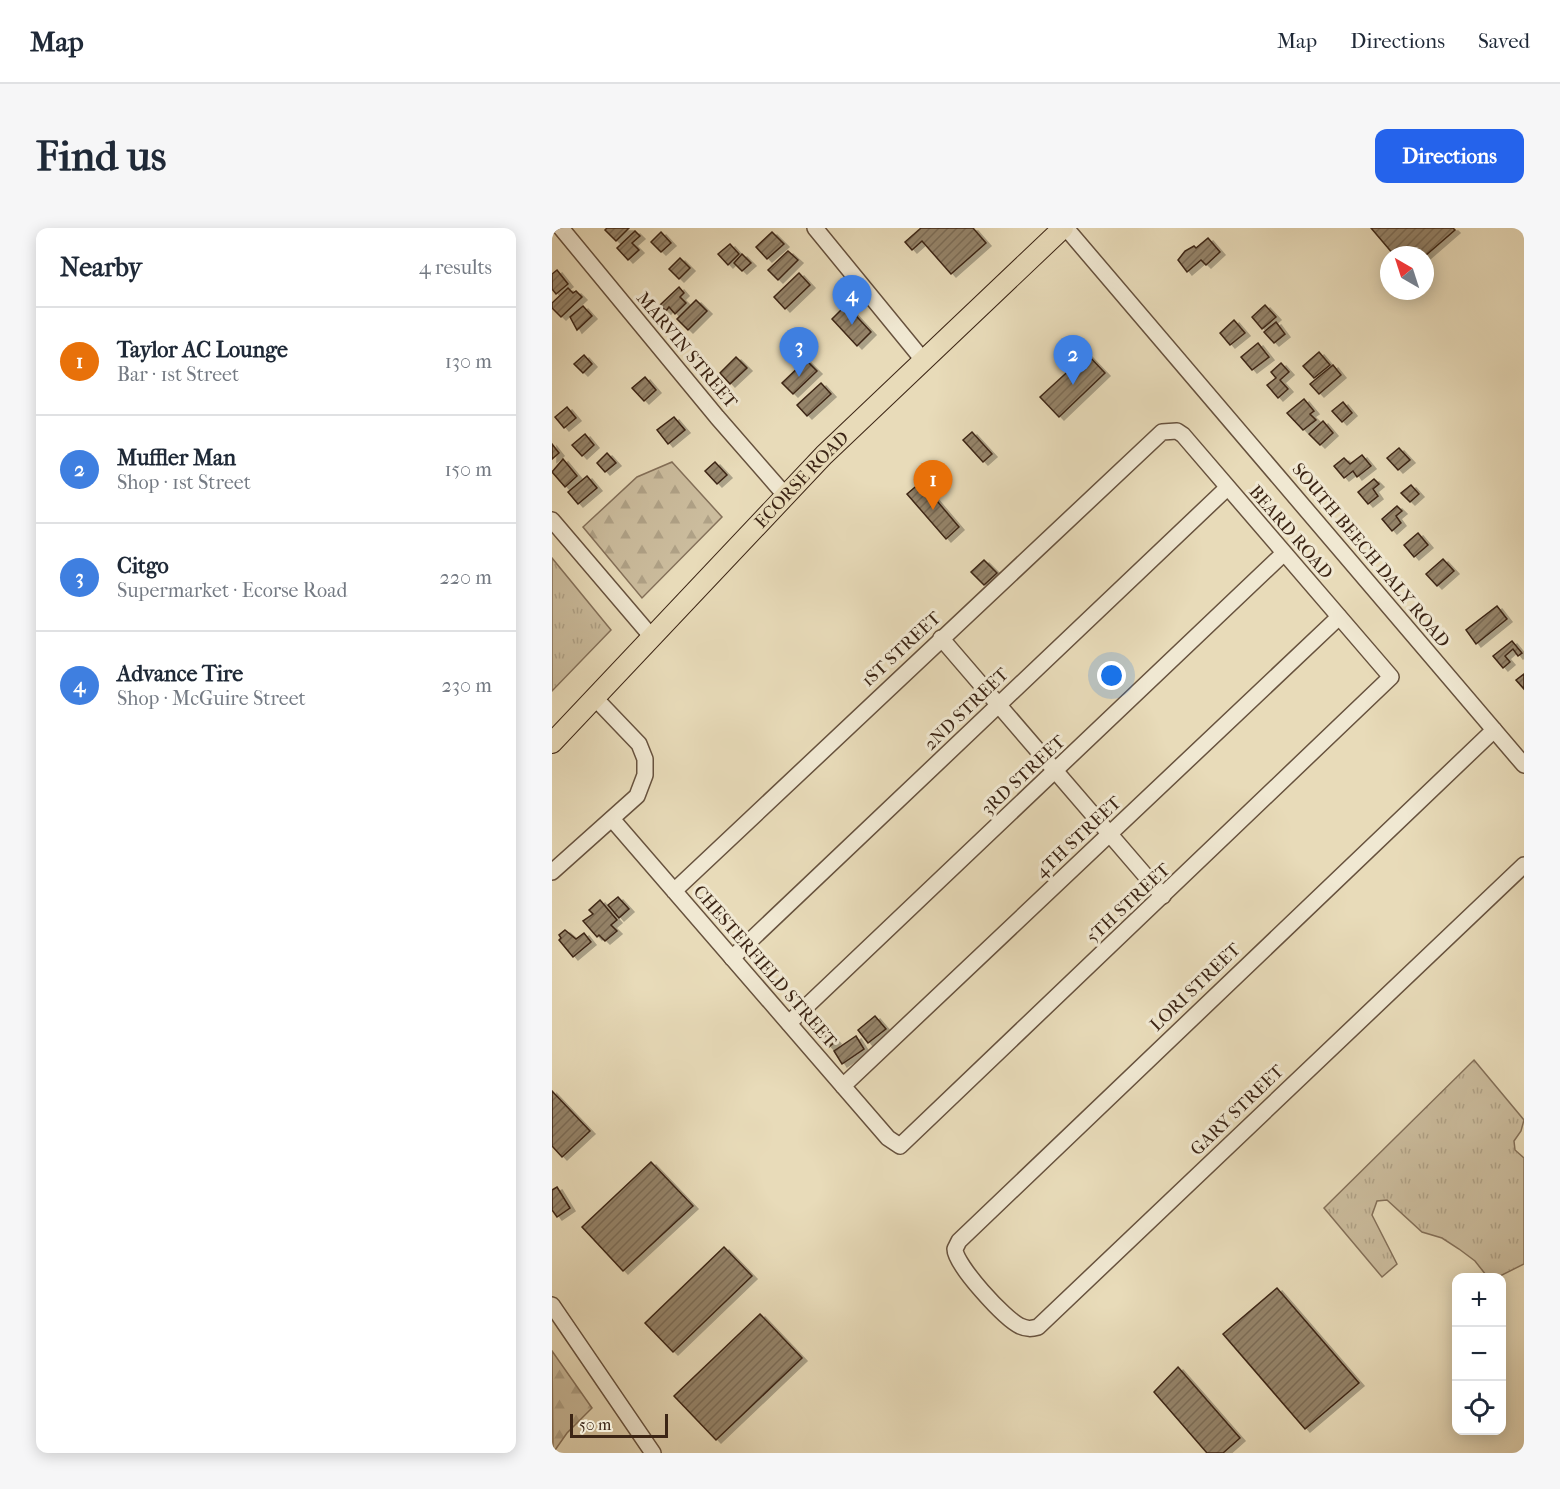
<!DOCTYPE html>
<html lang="en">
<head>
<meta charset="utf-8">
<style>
  :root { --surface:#fff; --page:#f6f6f7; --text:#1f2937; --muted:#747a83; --line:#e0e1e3; --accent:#2563eb }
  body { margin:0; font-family:"IM FELL French Canon",serif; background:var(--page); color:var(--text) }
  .controls { position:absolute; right:18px; bottom:18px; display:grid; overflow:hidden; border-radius:12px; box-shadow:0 3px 15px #0003 }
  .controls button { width:54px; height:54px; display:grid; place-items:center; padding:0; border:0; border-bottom:2px solid var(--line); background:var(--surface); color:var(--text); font:30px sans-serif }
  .compass { position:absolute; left:828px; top:18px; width:54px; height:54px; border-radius:50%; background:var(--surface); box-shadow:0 3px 15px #0003; rotate:321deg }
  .scale { position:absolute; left:18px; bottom:15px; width:98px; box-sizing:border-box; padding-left:6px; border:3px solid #3c2515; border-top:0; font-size:16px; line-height:21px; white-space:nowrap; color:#3c2515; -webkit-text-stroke:4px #f0e8d2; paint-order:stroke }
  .you { position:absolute; left:560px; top:448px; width:21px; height:21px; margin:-15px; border:4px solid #fff; border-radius:50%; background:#1a73e8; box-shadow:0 0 0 9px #1a73e833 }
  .badge { display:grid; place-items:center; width:39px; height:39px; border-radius:50%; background:var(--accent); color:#fff; font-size:20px; font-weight:700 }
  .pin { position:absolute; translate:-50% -50px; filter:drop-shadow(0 2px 3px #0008) }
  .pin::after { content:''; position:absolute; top:32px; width:21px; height:18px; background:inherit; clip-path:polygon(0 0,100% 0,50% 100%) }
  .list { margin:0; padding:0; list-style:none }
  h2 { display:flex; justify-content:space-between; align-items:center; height:78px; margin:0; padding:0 24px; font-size:26px }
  h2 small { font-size:20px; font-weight:400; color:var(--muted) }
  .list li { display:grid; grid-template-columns:39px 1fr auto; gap:18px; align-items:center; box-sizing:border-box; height:108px; padding:0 24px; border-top:2px solid var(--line) }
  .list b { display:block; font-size:22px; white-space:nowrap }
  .list p { margin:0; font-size:20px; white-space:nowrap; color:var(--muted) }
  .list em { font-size:20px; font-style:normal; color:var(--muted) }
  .icon { flex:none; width:33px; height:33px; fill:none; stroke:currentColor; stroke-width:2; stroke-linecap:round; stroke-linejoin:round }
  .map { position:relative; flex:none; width:972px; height:1225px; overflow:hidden; border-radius:12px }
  header { display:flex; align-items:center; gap:36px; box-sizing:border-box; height:84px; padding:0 30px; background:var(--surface); border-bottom:2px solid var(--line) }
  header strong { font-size:28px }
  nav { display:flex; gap:33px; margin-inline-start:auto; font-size:21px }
  .intro { display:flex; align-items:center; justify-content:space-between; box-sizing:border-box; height:144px; padding:0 36px }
  h1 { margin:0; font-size:42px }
  .button { padding:15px 27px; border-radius:12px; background:var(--accent); color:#fff; font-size:21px; font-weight:700 }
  main { display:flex; gap:36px; padding:0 36px }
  aside { flex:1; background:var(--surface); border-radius:12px; box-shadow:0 3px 15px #0003 }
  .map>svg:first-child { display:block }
  .grass { fill:url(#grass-tufts); stroke:#847059; stroke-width:1.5 }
  .forest { fill:url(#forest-firs); stroke:#847059; stroke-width:1.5 }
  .building { fill:url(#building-hatch); stroke:#3c2515; stroke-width:1.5; filter:url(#shadow) }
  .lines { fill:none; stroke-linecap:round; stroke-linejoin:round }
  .minor-casing { stroke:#67523e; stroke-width:18 }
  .major-casing { stroke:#3c2515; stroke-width:22 }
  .minor { stroke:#f0e8d2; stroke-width:15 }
  .major { stroke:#e8dbb9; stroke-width:20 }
  .labels { text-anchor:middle; stroke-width:6; stroke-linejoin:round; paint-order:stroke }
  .street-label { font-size:18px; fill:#3c2515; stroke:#f0e8d2 }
</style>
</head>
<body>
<header>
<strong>Map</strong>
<nav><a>Map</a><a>Directions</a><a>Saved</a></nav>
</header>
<div class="intro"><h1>Find us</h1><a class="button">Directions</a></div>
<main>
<aside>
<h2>Nearby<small>4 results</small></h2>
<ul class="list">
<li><span class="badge" style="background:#e8710a">1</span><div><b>Taylor AC Lounge</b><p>Bar · 1st Street</p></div><em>130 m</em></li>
<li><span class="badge" style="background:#3f7fe0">2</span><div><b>Muffler Man</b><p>Shop · 1st Street</p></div><em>150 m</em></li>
<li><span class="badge" style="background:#3f7fe0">3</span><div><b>Citgo</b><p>Supermarket · Ecorse Road</p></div><em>220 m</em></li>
<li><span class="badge" style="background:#3f7fe0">4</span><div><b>Advance Tire</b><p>Shop · McGuire Street</p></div><em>230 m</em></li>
</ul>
</aside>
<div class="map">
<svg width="972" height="1225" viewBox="0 0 972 1225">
  <defs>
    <pattern id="grass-tufts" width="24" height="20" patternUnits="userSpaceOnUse" patternTransform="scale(1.5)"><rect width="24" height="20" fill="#cbbc9d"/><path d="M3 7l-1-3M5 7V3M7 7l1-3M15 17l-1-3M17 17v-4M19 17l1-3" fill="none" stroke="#afa186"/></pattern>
    <pattern id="forest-firs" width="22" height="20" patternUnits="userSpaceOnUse" patternTransform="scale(1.5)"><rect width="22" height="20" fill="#cbbc9d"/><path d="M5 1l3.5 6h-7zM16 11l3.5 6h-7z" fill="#afa186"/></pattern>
    <pattern id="building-hatch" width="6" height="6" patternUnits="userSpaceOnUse" patternTransform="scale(1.5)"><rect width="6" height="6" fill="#95846a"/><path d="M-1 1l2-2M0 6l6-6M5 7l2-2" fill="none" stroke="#7b6c56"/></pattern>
    <filter id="shadow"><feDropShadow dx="5" dy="3" stdDeviation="0" flood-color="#0004"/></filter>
  </defs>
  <rect width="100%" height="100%" fill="#e8dbb9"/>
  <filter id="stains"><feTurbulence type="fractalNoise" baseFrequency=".00333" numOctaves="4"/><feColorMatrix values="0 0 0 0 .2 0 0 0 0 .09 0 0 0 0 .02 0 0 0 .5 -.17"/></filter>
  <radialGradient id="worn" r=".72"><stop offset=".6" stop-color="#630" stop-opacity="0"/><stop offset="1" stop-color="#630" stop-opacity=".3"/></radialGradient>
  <g class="grass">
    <polygon points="0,330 59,402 0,463"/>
    <polygon points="922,832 972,892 969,903 962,913 963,922 972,930 972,1036 948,1048 934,1047 923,1033 907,1021 890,1010 870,1004 835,972 825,973 820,987 845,1036 830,1049 772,980"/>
  </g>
  <g class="forest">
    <polygon points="120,234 170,289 90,370 31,299 85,249"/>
    <polygon points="0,1123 40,1180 15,1205 1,1225"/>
  </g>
  <g class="building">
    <polygon points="55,0 77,0 64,13 53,2"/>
    <polygon points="369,0 421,0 434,15 399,46 370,13 360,22 353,14"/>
    <polygon points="819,0 901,0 903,2 873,28 842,27"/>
    <polygon points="83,3 88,8 80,15 87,22 76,32 65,20"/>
    <polygon points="109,4 119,15 109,24 99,14"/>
    <polygon points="220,4 232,16 215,31 204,19"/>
    <polygon points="656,10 668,24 654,37 649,32 635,44 626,32 633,23 642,18 644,20"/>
    <polygon points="178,16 187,26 176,37 166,26"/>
    <polygon points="236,23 246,32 226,52 216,42"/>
    <polygon points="190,26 199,35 190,43 182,35"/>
    <polygon points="128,30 138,40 127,51 117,41"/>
    <polygon points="5,42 16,56 4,66 0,61 0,46"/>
    <polygon points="247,45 258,57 233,81 222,69"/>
    <polygon points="127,59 132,65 128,69 134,75 123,86 117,79 114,83 108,77"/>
    <polygon points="16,60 21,65 24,63 30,69 9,89 0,80 0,75"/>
    <polygon points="144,72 155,83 136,102 125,91"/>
    <polygon points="294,77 319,104 305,118 280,91"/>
    <polygon points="713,77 724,89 710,101 700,89"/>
    <polygon points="31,78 40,88 25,102 18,89"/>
    <polygon points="682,92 693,105 678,117 668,105"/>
    <polygon points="724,94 733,106 722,115 712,104"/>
    <polygon points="706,115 717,129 700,142 689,129"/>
    <polygon points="767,124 778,137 762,150 751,138"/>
    <polygon points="535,126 553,145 507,189 488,169"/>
    <polygon points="32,127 40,136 31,145 22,136"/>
    <polygon points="184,129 195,140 178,156 168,145"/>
    <polygon points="254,132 265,143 241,166 230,155"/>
    <polygon points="729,135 737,144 728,152 736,161 726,170 715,157 724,150 719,144"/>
    <polygon points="781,137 789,147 767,166 758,156"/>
    <polygon points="93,149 104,162 92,173 80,160"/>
    <polygon points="269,155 279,166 255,188 245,177"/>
    <polygon points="752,171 762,183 758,186 764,192 751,202 735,185"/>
    <polygon points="791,174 800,185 790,194 780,183"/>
    <polygon points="15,179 24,190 12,200 3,189"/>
    <polygon points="122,189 133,202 116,216 105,202"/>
    <polygon points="771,193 781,205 768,217 757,206"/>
    <polygon points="420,204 440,226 431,234 411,212"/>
    <polygon points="33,206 42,217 30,228 20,217"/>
    <polygon points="0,216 7,225 0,231"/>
    <polygon points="847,220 858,232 846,242 835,230"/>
    <polygon points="55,225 64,235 53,244 45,235"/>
    <polygon points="810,227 819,238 805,249 801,243 792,250 782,238 792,230 798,236"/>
    <polygon points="11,231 25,248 13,259 0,244"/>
    <polygon points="163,234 175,247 165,256 153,243"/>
    <polygon points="35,248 45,260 26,276 16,264"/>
    <polygon points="822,251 827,256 821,261 826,268 816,276 806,264"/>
    <polygon points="369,254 407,299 394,311 355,266"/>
    <polygon points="859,257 867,266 858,274 849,265"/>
    <polygon points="845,278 850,283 844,288 849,295 840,303 830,291"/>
    <polygon points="866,305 876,317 862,329 852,317"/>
    <polygon points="891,331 902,343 885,358 874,346"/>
    <polygon points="432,332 445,345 432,357 419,344"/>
    <polygon points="945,378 955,391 924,416 914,402"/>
    <polygon points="960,413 970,425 966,428 961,421 953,428 958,434 951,440 941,428"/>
    <polygon points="972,446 972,461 964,452"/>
    <polygon points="66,669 77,681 67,690 56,677"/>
    <polygon points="48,672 65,692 59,697 65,703 53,713 47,707 45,709 31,693 41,686 37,682"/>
    <polygon points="13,702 24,711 32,705 39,714 21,729 7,712 9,710 7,707"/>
    <polygon points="262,788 284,813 277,819 255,793"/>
    <polygon points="323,788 334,801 316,815 306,802"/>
    <polygon points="304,808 312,821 290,836 282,823"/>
    <polygon points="0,863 38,903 10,929 0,918"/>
    <polygon points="99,934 141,978 71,1043 30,999"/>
    <polygon points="5,959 18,980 5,989 0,982 0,962"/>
    <polygon points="172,1019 200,1048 121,1124 93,1095"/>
    <polygon points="725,1060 807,1155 753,1201 671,1106"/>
    <polygon points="208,1086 250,1130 164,1212 122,1168"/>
    <polygon points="626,1139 688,1210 671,1225 655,1225 602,1164"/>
  </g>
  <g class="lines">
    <g class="minor-casing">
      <g id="minor">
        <polyline points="9,0 165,189 233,267"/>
        <polyline points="263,0 371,132"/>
        <polyline points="514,0 972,537"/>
        <polyline points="0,292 99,408"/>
        <polyline points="389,410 611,668"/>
        <path d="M942,502l-535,511 -4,8c0,16 50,70 65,77 7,3 11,3 18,1l486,-462"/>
        <polyline points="60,591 336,910 348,918 839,449 631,207 625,203 610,204 122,663"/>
        <polyline points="0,644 85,568 93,547 93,531 87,516 42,469"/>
        <polyline points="180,730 675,260"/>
        <polyline points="237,795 731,326"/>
        <polyline points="291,858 787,389"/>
        <polyline points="0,1077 101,1225"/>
      </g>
    </g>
    <g class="major-casing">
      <g id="major">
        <path id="s1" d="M0,515l272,-288 239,-227"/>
      </g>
    </g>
    <use href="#minor" class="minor"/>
    <use href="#major" class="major"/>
  </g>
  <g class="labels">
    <g class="street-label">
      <text transform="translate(135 122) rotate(50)" y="6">MARVIN STREET</text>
      <text dy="6" stroke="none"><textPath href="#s1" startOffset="363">ECORSE ROAD</textPath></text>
      <text transform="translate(739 304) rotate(49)" y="6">BEARD ROAD</text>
      <text transform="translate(819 327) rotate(50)" y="6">SOUTH BEECH DALY ROAD</text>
      <text transform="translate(349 421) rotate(-43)" y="6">1ST STREET</text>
      <text transform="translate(414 481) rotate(-44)" y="6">2ND STREET</text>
      <text transform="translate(471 547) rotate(-43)" y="6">3RD STREET</text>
      <text transform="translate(526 609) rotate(-43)" y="6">4TH STREET</text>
      <text transform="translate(576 675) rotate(-43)" y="6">5TH STREET</text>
      <text transform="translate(213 738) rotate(49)" y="6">CHESTERFIELD STREET</text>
      <text transform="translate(643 759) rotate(-44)" y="6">LORI STREET</text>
      <text transform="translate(685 882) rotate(-44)" y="6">GARY STREET</text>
    </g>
  </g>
  <rect width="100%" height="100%" filter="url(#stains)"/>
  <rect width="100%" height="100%" fill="url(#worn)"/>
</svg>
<div class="controls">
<button>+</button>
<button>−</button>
<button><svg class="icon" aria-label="locate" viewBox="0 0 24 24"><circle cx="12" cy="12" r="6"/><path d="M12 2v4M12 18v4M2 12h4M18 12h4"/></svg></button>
</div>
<svg class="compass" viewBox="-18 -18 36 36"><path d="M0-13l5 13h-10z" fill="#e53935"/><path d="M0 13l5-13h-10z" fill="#747a83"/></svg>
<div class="scale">50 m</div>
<div class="you"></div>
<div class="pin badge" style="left:381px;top:282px;background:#e8710a">1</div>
<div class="pin badge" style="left:521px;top:157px;background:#3f7fe0">2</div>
<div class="pin badge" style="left:247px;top:149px;background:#3f7fe0">3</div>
<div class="pin badge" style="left:300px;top:97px;background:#3f7fe0">4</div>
</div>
</main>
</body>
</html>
